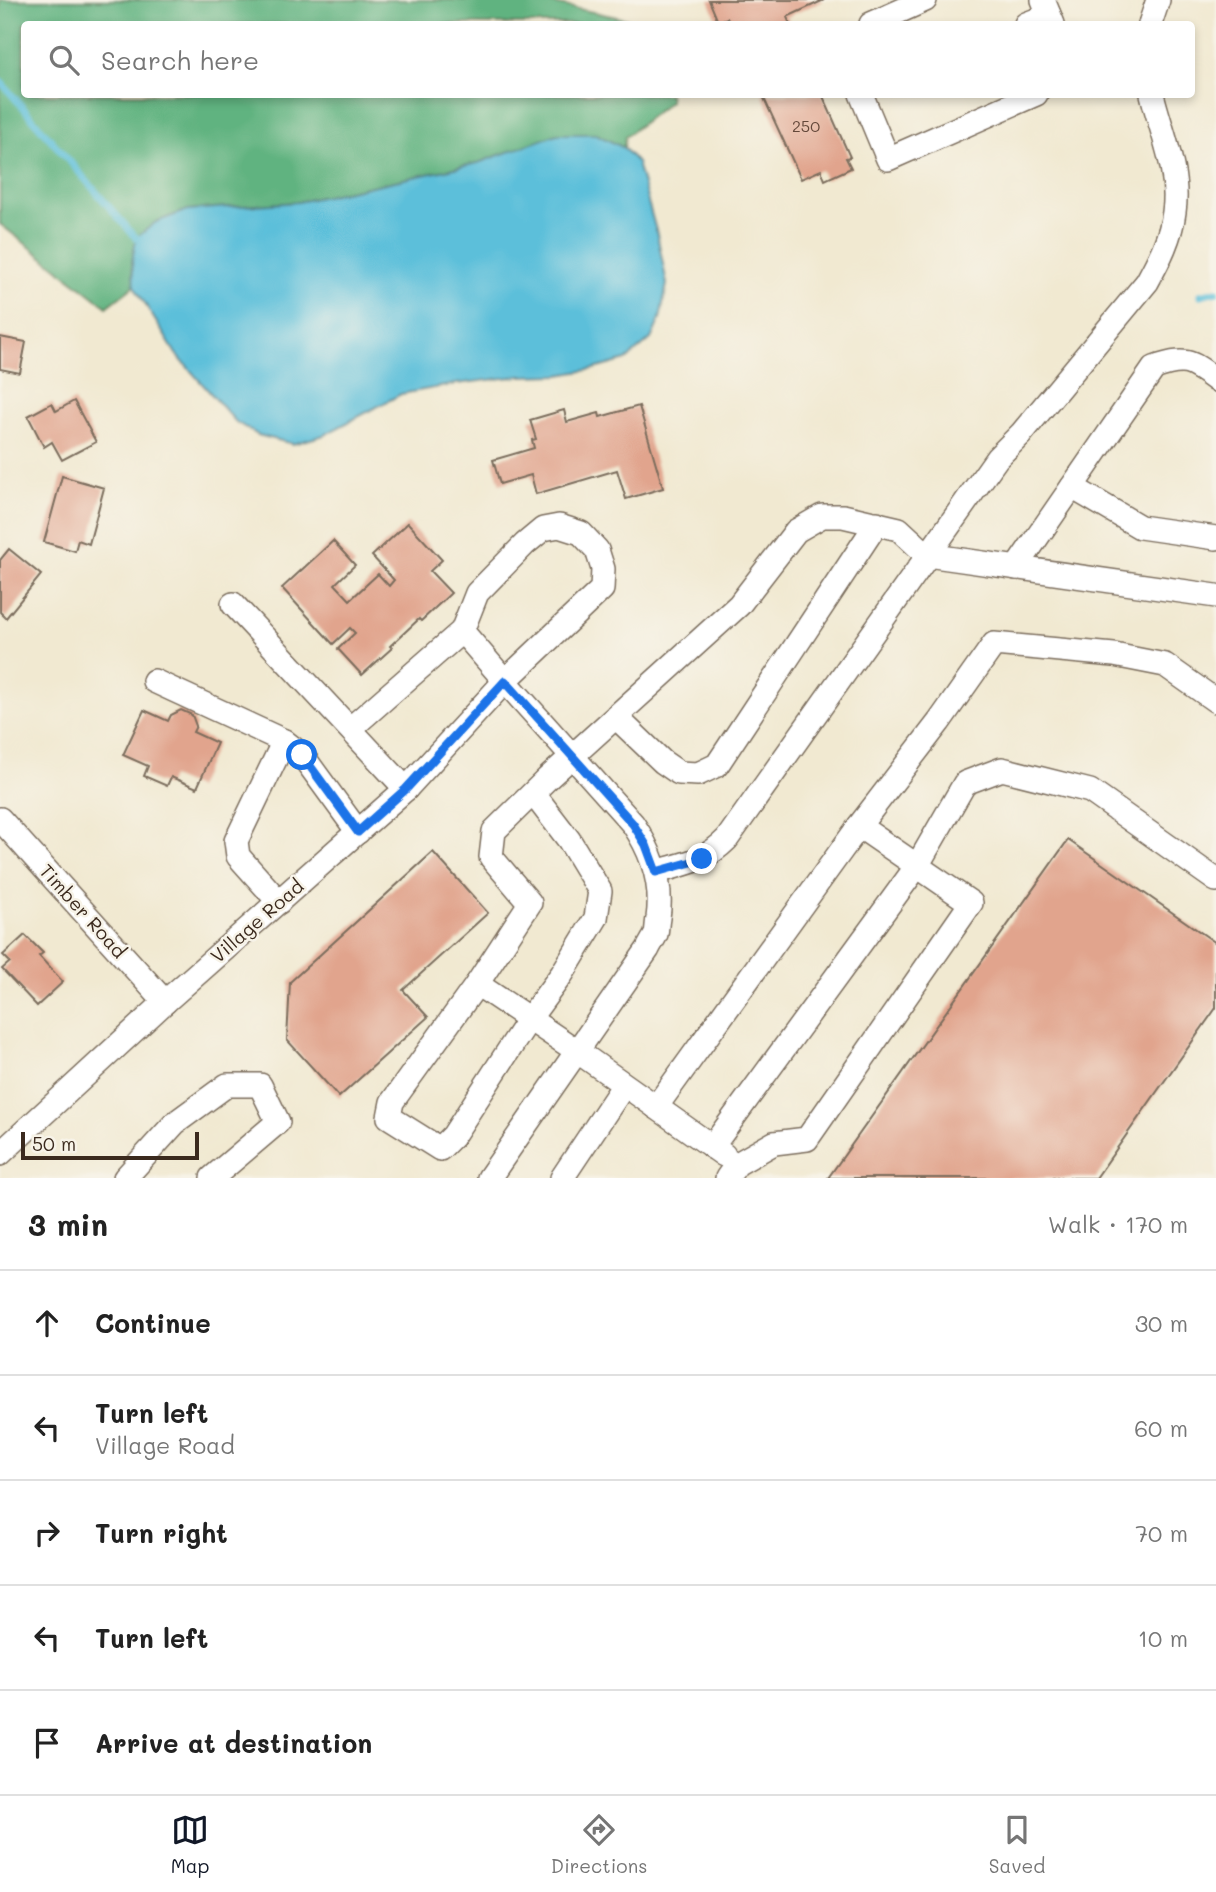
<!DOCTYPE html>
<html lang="en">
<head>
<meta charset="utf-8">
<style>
  :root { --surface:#fff; --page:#f6f6f6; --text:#222; --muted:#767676; --line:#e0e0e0; --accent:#111827 }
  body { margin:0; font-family:Mali,sans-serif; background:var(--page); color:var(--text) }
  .scale { position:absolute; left:21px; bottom:18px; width:178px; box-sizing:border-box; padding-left:7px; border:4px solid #3b2a1e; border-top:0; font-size:19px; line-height:24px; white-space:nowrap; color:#3b2a1e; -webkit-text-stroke:5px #f7f3e8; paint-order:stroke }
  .stop { position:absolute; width:21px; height:21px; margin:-16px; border:5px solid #1a73e8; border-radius:50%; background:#fff }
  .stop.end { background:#1a73e8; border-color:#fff; box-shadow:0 2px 7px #0008 }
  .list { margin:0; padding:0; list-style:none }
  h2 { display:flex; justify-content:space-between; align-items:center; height:91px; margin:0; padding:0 28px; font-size:30px }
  h2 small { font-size:23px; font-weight:400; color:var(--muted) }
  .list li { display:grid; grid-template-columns:46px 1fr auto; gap:21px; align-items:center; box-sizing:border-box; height:105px; padding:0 28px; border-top:2px solid var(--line) }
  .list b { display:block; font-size:26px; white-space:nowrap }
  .list p { margin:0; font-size:23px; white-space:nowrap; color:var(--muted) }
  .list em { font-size:23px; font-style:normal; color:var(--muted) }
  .icon { flex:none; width:38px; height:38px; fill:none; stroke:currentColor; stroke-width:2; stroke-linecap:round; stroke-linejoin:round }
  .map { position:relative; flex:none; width:1216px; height:1178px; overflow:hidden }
  .search { position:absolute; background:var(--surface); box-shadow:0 4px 10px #0003; left:21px; right:21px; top:21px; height:77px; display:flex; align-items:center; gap:18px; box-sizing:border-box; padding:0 24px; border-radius:7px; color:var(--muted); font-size:26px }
  .sheet { height:616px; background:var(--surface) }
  nav { display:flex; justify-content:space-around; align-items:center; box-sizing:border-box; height:98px; border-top:2px solid var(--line); background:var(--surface); font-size:19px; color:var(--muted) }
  nav a { display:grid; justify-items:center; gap:4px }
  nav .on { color:var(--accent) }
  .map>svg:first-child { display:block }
  .forest { fill:#61b380; stroke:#4e6e4f; stroke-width:2 }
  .water { fill:#5bbfda; stroke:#4b747c; stroke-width:2 }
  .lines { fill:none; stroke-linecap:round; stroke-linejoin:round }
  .stream { stroke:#5bbfda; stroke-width:7 }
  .building { fill:#e1a48d }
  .minor-casing { stroke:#7b6d5d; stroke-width:26 }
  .minor { stroke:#fff; stroke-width:23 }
  .route { stroke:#1a73e8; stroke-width:9 }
  .labels { text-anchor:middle; stroke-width:5; stroke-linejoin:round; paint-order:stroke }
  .number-label { font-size:16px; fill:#64483a }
  .street-label { font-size:19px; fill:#3b2a1e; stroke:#f7f3e8 }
</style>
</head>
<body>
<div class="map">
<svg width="1216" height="1178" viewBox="0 0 1216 1178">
  <rect width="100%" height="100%" fill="#f7f3e8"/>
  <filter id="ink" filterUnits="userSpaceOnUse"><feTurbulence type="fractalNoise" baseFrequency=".0143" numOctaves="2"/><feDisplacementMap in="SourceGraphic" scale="14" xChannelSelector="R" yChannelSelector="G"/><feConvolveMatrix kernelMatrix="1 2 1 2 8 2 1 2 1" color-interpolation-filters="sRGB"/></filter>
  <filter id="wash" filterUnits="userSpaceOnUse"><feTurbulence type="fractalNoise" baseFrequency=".00686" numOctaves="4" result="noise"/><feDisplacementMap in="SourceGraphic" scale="28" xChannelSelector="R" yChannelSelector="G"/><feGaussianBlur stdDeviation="1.57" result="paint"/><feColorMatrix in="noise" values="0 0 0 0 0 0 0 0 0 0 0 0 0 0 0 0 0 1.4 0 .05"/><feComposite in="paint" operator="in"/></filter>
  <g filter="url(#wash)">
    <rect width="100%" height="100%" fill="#f1e9d1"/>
    <polygon class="forest" points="0,0 536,0 640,22 641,24 24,24 24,94 669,94 670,101 625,137 624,148 596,134 557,134 478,163 298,202 188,210 156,222 132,261 134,286 107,307 0,224"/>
    <polygon class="water" points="557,134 596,134 624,148 637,163 657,234 667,284 660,319 651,339 626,360 594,369 559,375 520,376 456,384 401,394 324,435 293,444 258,435 236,422 176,354 134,286 132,261 136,238 156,222 188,210 298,202 478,163"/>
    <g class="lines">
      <g class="stream">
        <polyline points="0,81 136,238 144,239"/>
        <polyline points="1200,295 1216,291"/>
      </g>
    </g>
    <g id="blocks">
      <g class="building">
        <polygon points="709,0 824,0 787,17 790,24 730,24 727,18 718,22"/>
        <polygon points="762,94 822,94 850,157 846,158 851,168 825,180 821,170 801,179"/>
        <polygon points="0,337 26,342 20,373 0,369"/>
        <polygon points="74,401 96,442 62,460 52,442 44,447 28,416 52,403 56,411"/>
        <polygon points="639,406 663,488 626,499 617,470 536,494 531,475 500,484 493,460 534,448 532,440 536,439 530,420 564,410 567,422 599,413 600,417"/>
        <polygon points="62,476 104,488 89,544 78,540 75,551 44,542"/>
        <polygon points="408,523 442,560 430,571 451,593 421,621 419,619 390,646 392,648 362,675 338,649 355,633 350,628 333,644 282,588 333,541 355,565 335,584 350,600 378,574 389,586 394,580 372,556"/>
        <polygon points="9,549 41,575 6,618 0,612 0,560"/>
        <polygon points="144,710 168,721 171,715 181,710 192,715 196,726 193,732 217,743 197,788 171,777 167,786 144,776 148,766 123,755"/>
        <polygon points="1068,840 1216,943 1216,1008 1096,1178 828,1178"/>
        <polygon points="433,852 488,913 403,990 428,1017 339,1097 287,1040 290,982"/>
        <polygon points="25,935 43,953 39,956 63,982 37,1006 2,969 10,962 3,955"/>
      </g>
    </g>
  </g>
  <g filter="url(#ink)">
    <use href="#blocks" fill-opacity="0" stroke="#7b6d5d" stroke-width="2"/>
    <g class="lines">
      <g class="minor-casing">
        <g id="minor">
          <polyline points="1043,0 1053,24"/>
          <polyline points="871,24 925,0"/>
          <polyline points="1026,24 1049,15"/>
          <polyline points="1150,24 1158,0"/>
          <polyline points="861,94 888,159 1036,94"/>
          <polyline points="1072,487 1140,527 1216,538"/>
          <path d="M1016,568l138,-200c32,-11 36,-7 62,12"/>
          <polyline points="233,604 406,789"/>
          <polyline points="154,681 284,741 302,755 358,832"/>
          <polyline points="616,717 663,762 679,773 698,774 717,765 877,523"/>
          <polyline points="351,728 462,631 477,593 525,544 543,529 559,526 581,533 597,550 603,569 602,589 505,681 462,631"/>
          <polyline points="533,793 569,840 600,891 596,918 562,974 529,1019 453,1136 440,1149 389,1117 392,1102 477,984 530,903 491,857 494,831 547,779 739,605 796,531 822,516 843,516 899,529 927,555 1216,596"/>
          <polyline points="0,819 165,1002"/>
          <path d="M656,872c30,-9 48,-10 71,-33l270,-381 24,-24 126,-152c12,-22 24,-45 27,-70 6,-40 -13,-80 -22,-118"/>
          <polyline points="279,902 238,856 236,841 284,741"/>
          <polyline points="477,984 577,1051 724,1155"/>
          <polyline points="656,1107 859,826"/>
          <polyline points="712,1147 917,866 965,783 1002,769 1090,791 1216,880"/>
          <path d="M0,1154l165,-152 241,-213 99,-108 128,143c19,28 30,60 25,94 -1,5 -1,11 -2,16 -2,5 -6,10 -8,15l-159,229"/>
          <polyline points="125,1178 175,1123 227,1085 260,1085 278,1122 212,1178"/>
          <polyline points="562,1178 624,1085"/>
          <polyline points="727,1178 737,1164 774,1143 807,1139 971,903 859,826 939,722 994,644 1114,655 1165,665 1216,701"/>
        </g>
      </g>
      <use href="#minor" class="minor"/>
    </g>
  </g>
  <g class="lines" filter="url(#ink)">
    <polyline class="route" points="302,755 358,832 406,789 505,681 633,824 646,845 656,872 702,859"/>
  </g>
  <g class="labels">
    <g class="number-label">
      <text x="806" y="132">250</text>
    </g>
    <g class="street-label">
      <text transform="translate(83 911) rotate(48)" y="7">Timber Road</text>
      <text transform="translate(257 921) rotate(-41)" y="7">Village Road</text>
    </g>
  </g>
</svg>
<div class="scale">50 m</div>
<div class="stop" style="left:302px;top:755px"></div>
<div class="stop end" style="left:702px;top:859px"></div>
<div class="search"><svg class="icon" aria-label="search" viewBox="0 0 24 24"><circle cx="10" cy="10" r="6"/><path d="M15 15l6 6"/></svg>Search here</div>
</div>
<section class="sheet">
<h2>3 min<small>Walk · 170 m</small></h2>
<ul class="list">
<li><svg class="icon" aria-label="ahead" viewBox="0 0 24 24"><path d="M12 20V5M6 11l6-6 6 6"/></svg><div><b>Continue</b></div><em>30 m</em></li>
<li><svg class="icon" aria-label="left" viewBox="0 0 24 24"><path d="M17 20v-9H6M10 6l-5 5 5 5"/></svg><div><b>Turn left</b><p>Village Road</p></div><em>60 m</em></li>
<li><svg class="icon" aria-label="right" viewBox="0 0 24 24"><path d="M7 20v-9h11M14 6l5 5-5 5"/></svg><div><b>Turn right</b></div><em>70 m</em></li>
<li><svg class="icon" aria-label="left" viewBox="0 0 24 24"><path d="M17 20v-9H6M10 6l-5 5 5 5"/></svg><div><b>Turn left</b></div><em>10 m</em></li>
<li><svg class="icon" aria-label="arrive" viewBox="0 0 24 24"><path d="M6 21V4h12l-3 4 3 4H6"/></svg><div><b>Arrive at destination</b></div></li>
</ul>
</section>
<nav>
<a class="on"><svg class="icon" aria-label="map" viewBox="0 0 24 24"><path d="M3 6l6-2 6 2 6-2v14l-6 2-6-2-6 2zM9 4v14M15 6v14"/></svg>Map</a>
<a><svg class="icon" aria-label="directions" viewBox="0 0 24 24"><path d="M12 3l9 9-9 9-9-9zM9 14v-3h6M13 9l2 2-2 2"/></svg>Directions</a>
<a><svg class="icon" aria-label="saved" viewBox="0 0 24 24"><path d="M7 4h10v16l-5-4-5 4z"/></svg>Saved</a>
</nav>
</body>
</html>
